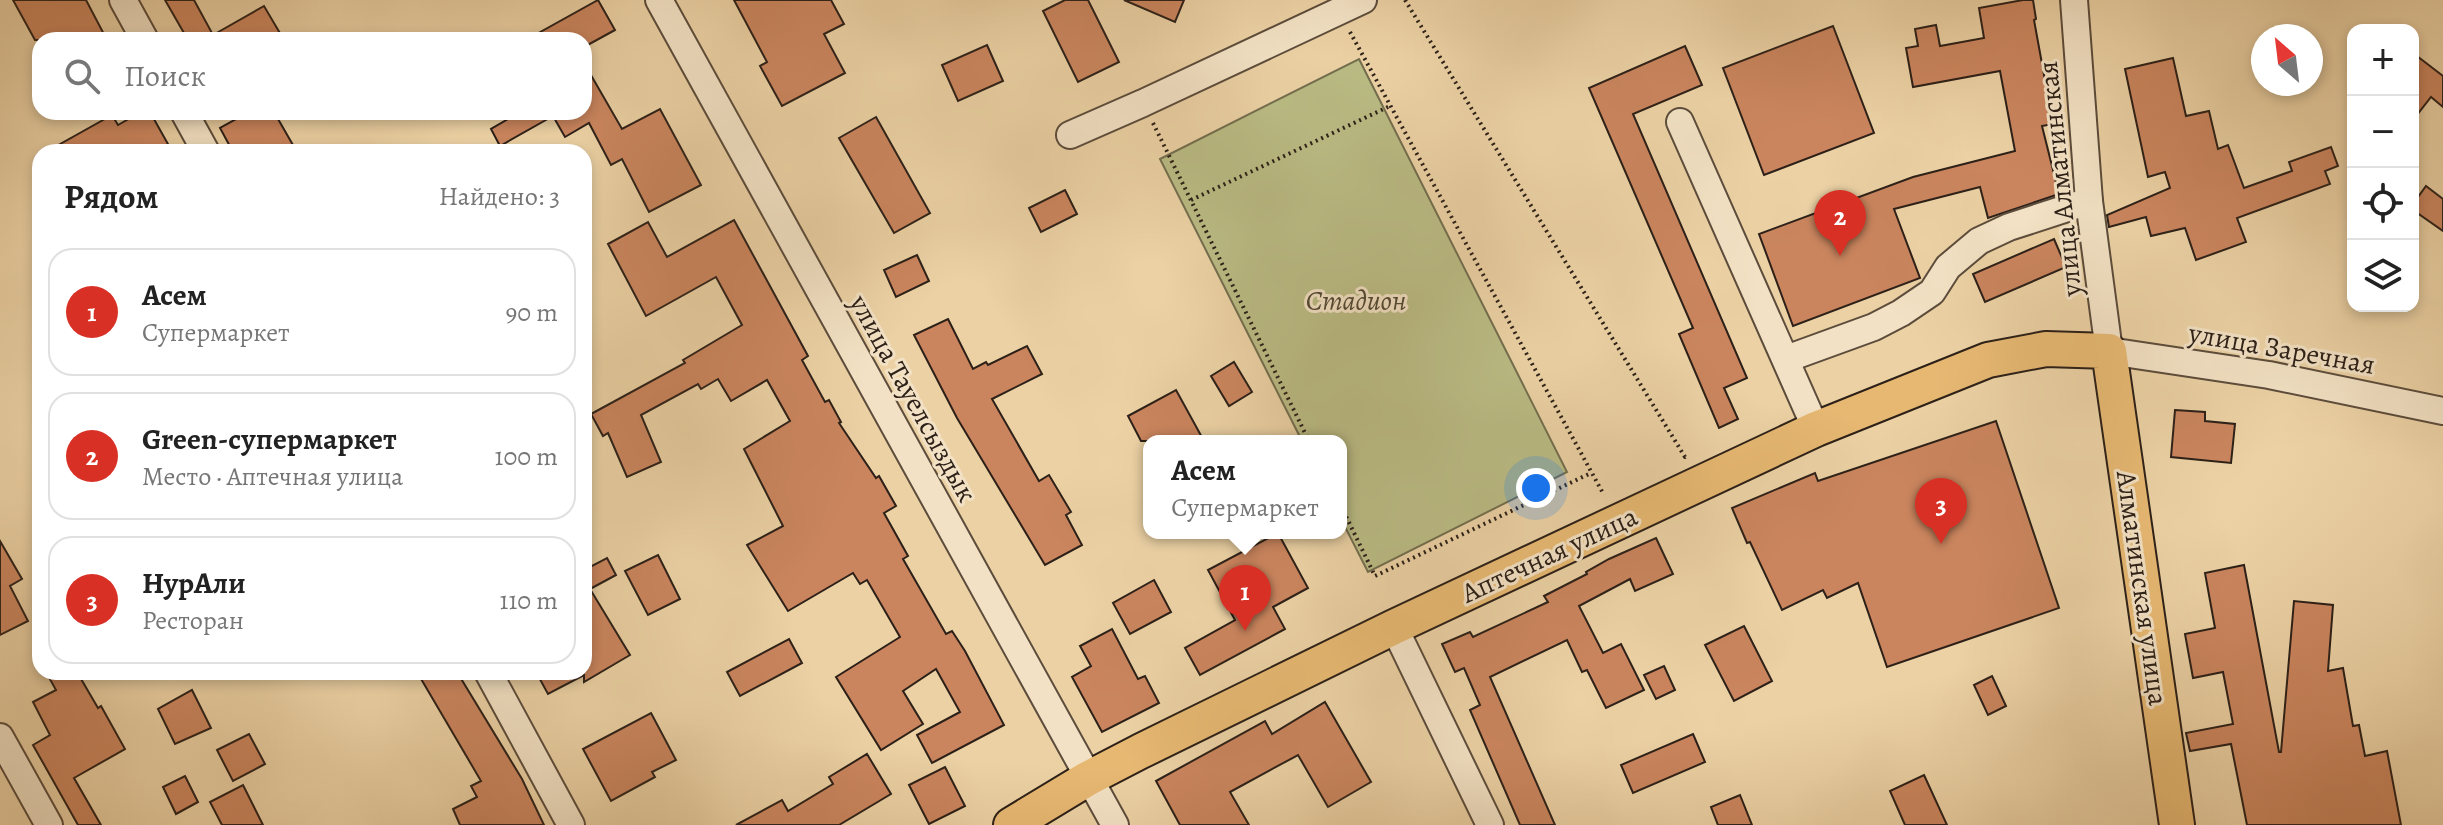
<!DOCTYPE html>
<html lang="ru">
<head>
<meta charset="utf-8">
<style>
  :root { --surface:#fff; --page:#f2f2f2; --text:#222; --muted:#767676; --line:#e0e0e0; --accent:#d93025 }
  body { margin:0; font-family:Alegreya,serif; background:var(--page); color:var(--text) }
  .controls { position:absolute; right:24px; top:24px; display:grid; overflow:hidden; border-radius:16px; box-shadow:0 4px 12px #0003 }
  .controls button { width:72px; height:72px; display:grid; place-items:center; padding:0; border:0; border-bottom:2px solid var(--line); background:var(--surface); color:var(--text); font:40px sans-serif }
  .compass { position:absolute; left:2251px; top:24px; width:72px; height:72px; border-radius:50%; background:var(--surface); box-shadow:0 4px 12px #0003; rotate:332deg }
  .you { position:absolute; left:1536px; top:488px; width:28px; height:28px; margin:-20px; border:6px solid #fff; border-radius:50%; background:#1a73e8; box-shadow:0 0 0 12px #1a73e833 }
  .badge { display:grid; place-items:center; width:52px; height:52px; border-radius:50%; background:var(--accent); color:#fff; font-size:26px; font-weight:700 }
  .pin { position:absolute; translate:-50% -66px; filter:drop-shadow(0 2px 4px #0008) }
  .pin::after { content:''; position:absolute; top:42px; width:28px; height:24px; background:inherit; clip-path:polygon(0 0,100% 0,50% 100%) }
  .popup { position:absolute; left:1143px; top:435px; width:204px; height:104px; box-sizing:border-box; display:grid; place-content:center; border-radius:16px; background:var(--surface); filter:drop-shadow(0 2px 6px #0005); font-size:26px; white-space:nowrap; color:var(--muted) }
  .popup b { font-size:30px; color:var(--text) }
  .popup::after { content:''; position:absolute; left:50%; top:100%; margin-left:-16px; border:16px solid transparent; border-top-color:var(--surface) }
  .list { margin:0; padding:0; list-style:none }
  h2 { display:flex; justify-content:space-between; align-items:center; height:104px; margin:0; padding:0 32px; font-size:34px }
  h2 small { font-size:26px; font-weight:400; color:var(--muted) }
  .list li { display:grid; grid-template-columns:52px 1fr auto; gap:24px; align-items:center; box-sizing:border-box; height:128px; margin:0 16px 16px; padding:0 16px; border:2px solid var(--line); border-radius:24px }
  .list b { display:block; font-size:30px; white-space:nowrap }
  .list p { margin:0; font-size:26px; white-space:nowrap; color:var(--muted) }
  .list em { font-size:26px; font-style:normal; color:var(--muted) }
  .icon { flex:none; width:44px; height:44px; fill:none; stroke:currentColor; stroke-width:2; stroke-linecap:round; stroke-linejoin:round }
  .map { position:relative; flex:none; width:2443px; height:825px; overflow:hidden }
  .search { position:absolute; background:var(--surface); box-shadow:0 4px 12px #0003; left:32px; top:32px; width:560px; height:88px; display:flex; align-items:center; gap:20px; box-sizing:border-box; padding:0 28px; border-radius:24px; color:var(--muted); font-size:30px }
  .panel { position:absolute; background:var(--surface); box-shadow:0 4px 12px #0003; left:32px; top:144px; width:560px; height:536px; border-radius:24px }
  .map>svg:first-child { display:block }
  .green { fill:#babb84; stroke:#736e4e; stroke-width:2 }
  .building { fill:#ca855e; stroke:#2c2018; stroke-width:2 }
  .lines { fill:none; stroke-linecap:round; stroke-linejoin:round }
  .minor-casing { stroke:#5c4c3b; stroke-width:30 }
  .major-casing { stroke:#2c2018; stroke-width:38 }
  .path { stroke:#2c2018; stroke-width:4; stroke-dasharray:2 4; stroke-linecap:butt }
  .minor { stroke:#f2e1c4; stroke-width:26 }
  .major { stroke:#e6b872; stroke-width:34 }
  .labels { text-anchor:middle; stroke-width:6; stroke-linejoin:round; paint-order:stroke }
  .street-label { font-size:28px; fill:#2c2018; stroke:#f2e1c4 }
  .park-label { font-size:28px; font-style:italic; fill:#504733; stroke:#f2e1c4 }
</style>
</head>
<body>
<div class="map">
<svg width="2443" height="825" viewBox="0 0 2443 825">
  <rect width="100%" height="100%" fill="#ebd1a4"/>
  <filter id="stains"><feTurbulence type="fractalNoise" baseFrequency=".0025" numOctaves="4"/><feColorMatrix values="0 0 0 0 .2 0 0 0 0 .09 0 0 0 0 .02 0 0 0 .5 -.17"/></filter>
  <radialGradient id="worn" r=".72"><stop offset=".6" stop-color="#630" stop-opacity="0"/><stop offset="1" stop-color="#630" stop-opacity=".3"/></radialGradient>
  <polygon class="green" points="1359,59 1567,472 1368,572 1341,519 1341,441 1302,441 1160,159"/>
  <g class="building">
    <polygon points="13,0 86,0 107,40 35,40"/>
    <polygon points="165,0 194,0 213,35 264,6 284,40 188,40"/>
    <polygon points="598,0 615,30 584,47 584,40 526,40"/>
    <polygon points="734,0 831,0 844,24 824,34 845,73 782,106 760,66 767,62"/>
    <polygon points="1065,0 1088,0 1119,62 1078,82 1043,11"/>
    <polygon points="1124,0 1184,0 1175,22"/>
    <polygon points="2023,0 2033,0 2036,19 2034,20 2053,124 2042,126 2059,194 1988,218 1980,187 1894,209 1920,278 1793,326 1759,234 1913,177 2015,151 2000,71 1913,87 1906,48 1918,46 1915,29 1936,25 1940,46 1984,38 1979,8"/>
    <polygon points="1833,26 1874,133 1764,175 1723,68"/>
    <polygon points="987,45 1003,81 958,101 942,65"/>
    <polygon points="1685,46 1702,85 1633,114 1747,378 1724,388 1738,419 1719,428 1679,334 1693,328 1589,88"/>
    <polygon points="2413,53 2443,76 2443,107 2431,97 2413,120"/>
    <polygon points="2173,58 2186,116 2209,111 2218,149 2228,145 2244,188 2292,171 2289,162 2331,147 2338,166 2325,171 2330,184 2237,218 2246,242 2196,260 2185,228 2151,236 2146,217 2109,227 2107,215 2170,188 2165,172 2148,177 2125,69"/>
    <polygon points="584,63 622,129 660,109 701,185 649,212 622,159 611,165 589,123 565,137 553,116 500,146 491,129 520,112 584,112"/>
    <polygon points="141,112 150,112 168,144 154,152 46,152 112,115 118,125"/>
    <polygon points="232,112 274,112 297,152 233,152 220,128 236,119"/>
    <polygon points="876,117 930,213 894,233 839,138"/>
    <polygon points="2426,186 2443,199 2443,231 2413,210 2413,204"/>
    <polygon points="1065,190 1077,214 1041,232 1029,208"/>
    <polygon points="734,220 808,356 802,360 825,402 829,400 841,422 839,423 876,478 879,476 896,506 884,513 908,556 903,559 946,634 952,631 965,651 1004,725 932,763 917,735 960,712 936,669 903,691 923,724 881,750 836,677 900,637 867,580 860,584 853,573 788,611 747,545 783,526 744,449 790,421 767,380 731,401 718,379 701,389 698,384 641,415 661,462 627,477 608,433 603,436 591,414 685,363 683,360 742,325 716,277 646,316 608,244 648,222 667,257"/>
    <polygon points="2054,239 2066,267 1985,302 1973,274"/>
    <polygon points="917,255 929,281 896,297 884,270"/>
    <polygon points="948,319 973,369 986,362 988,365 1027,346 1042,374 992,399 1039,481 1049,475 1071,512 1066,515 1082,545 1045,565 957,418 914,335"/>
    <polygon points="1234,362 1252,392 1229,406 1211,376"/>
    <polygon points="1176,390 1204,441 1141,441 1128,416"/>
    <polygon points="2175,410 2205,412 2205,421 2235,424 2231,463 2171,457"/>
    <polygon points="1996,421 2059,608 1887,667 1858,583 1827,598 1823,590 1782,610 1750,542 1747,543 1732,508 1815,473 1818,481"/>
    <polygon points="1278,533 1308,588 1273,607 1285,629 1200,675 1185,648 1235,620 1208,570"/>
    <polygon points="1656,538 1673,574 1635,591 1630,579 1579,606 1603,653 1621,644 1644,690 1606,708 1587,670 1582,672 1567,640 1490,677 1555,825 1520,825 1470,710 1480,705 1464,668 1455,672 1442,644 1470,632 1473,637 1548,602 1544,596 1587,574 1586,572 1609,559"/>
    <polygon points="0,541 22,579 10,586 28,621 0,635"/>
    <polygon points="658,555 680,599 648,615 625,571"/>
    <polygon points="607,558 616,575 590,589 630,655 584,682 584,675 548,694 536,672 584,672 584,570"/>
    <polygon points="2244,565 2279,752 2281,752 2294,601 2333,605 2328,671 2343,668 2353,726 2359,725 2365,756 2387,751 2401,825 2247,825 2231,744 2190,751 2186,733 2233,724 2223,672 2193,678 2185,634 2215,628 2205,573"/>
    <polygon points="1154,580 1171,612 1130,634 1113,603"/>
    <polygon points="1744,626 1772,681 1734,701 1705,645"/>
    <polygon points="1112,629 1138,679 1145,676 1159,703 1102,732 1072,677 1091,666 1080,646"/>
    <polygon points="789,639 802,663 740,696 727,672"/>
    <polygon points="1664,666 1675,690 1656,699 1644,675"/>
    <polygon points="46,672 77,672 98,708 101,706 125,749 74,778 101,825 78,825 33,745 50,735 33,702 56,690"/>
    <polygon points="417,672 457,672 522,779 544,825 460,825 453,809 477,797 471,786 481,781"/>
    <polygon points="1992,676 2006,706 1988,715 1974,685"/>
    <polygon points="192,690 211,728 175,744 158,709"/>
    <polygon points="1325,702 1371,782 1328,807 1298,755 1230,792 1249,825 1180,825 1156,781 1265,721 1272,734"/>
    <polygon points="651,713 676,760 652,772 655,777 611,801 583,749"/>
    <polygon points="249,734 265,764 233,781 217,750"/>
    <polygon points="1693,734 1705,762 1633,793 1621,765"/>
    <polygon points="867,754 891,794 839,825 736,825 782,800 788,811 833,784 829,777"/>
    <polygon points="945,767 965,806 929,824 909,785"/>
    <polygon points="1924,775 1947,825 1905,825 1890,791"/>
    <polygon points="185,776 198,802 176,814 163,787"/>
    <polygon points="243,785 263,825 222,825 210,802"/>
    <polygon points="1740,795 1752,825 1718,825 1711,807"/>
  </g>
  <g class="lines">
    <g class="minor-casing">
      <g id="minor">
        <polyline points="123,0 145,40"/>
        <polyline points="659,0 1115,825"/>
        <polyline points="2074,0 2089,201 2109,351 2269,375 2443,411"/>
        <polyline points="184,112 206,152"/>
        <polyline points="1680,122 1816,429"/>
        <polyline points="1070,135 1143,103 1363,0"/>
        <polyline points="1786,359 1874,327 1901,313 1932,292 1948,267 1979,241 2009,227 2089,201"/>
        <polyline points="1394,627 1490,825"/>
        <polyline points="488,672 571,825"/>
        <polyline points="0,737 49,825"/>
      </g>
    </g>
    <g class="major-casing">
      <polyline id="major" points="1011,825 1087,779 1141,751 1394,627 1816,429 1988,360 2046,349 2109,351 2177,825"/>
    </g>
    <g class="path">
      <polyline points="1405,0 1685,457 1686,456"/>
      <polyline points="1350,32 1604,495"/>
      <polyline points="1153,123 1309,441"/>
      <polyline points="1191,200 1390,106"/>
      <polyline points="1341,506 1375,576 1591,473"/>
    </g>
    <use href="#minor" class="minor"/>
    <use href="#major" class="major"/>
  </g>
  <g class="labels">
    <g class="street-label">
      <text transform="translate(2059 179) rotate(-96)" y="10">улица Алматинская</text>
      <text transform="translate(2282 348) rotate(10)" y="10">улица Заречная</text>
      <text transform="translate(914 398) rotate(61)" y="10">улица Тауелсыздык</text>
      <text transform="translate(1549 554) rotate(-25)" y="10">Аптечная улица</text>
      <text transform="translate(2143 588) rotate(82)" y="10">Алматинская улица</text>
    </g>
    <g class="park-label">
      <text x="1356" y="310">Стадион</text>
    </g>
  </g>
  <rect width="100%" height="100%" filter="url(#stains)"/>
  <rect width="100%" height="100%" fill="url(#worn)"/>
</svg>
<div class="controls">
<button>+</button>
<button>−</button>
<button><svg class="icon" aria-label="locate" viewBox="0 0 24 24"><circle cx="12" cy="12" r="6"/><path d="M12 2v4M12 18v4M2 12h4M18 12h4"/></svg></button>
<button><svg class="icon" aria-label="layers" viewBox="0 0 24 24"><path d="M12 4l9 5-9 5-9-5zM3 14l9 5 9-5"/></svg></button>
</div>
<svg class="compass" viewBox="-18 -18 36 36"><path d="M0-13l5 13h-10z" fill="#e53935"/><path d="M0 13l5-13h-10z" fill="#767676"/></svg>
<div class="you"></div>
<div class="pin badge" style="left:1245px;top:631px">1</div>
<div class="popup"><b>Асем</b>Супермаркет</div>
<div class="pin badge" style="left:1840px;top:256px">2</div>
<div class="pin badge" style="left:1941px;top:544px">3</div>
<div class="search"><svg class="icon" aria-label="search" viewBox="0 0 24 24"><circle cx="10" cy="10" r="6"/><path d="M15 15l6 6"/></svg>Поиск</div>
<section class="panel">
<h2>Рядом<small>Найдено: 3</small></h2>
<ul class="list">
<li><span class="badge">1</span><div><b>Асем</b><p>Супермаркет</p></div><em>90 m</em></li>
<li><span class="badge">2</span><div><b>Green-супермаркет</b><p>Место · Аптечная улица</p></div><em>100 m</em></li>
<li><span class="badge">3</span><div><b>НурАли</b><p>Ресторан</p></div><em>110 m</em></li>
</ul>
</section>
</div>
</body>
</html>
